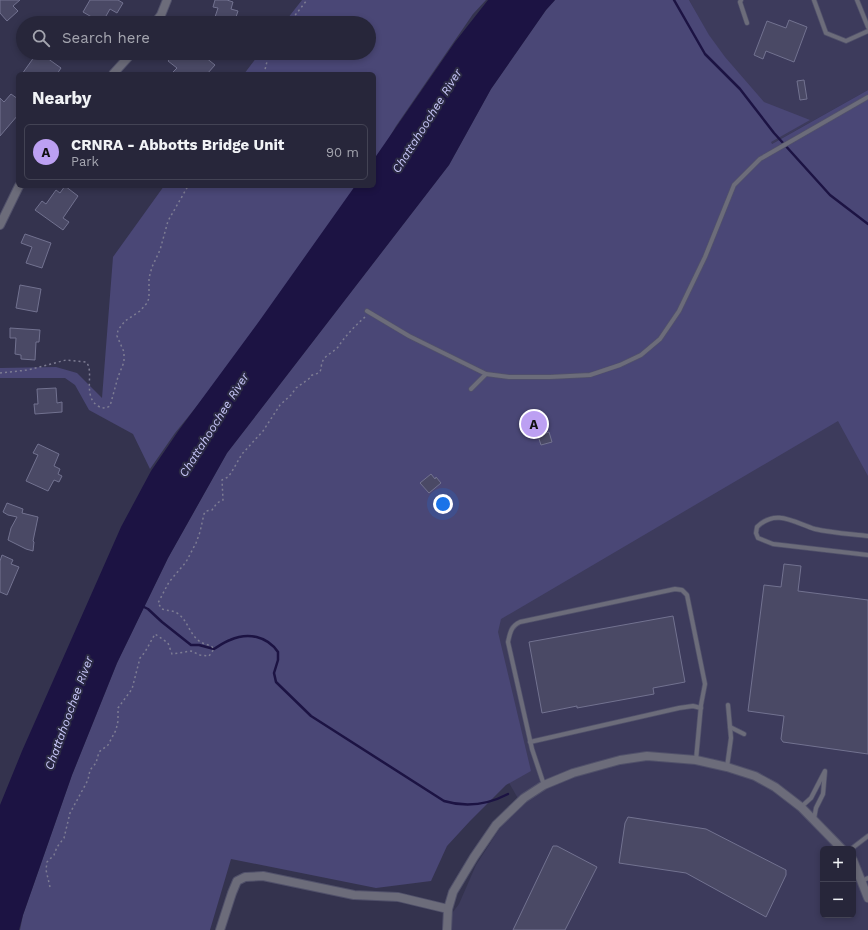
<!DOCTYPE html>
<html lang="en">
<head>
<meta charset="utf-8">
<style>
  :root { --surface:#27263a; --page:#2f2e42; --text:#f1f3f6; --muted:#a4a5af; --line:#434354; --accent:#bca0f2 }
  body { margin:0; font-family:"Work Sans",sans-serif; background:var(--page); color:var(--text) }
  .controls { position:absolute; right:12px; bottom:12px; display:grid; overflow:hidden; border-radius:6px; box-shadow:0 2px 6px #0003 }
  .controls button { width:36px; height:36px; display:grid; place-items:center; padding:0; border:0; border-bottom:1px solid var(--line); background:var(--surface); color:var(--text); font:20px sans-serif }
  .you { position:absolute; left:443px; top:504px; width:14px; height:14px; margin:-10px; border:3px solid #fff; border-radius:50%; background:#1a73e8; box-shadow:0 0 0 6px #1a73e833 }
  .badge { display:grid; place-items:center; width:26px; height:26px; border-radius:50%; background:var(--accent); color:#111; font-size:13px; font-weight:700 }
  .pin { position:absolute; translate:-50% -50%; border:2px solid #fff; box-shadow:0 1px 4px #0006 }
  .list { margin:0; padding:0; list-style:none }
  h2 { display:flex; justify-content:space-between; align-items:center; height:52px; margin:0; padding:0 16px; font-size:17px }
  h2 small { font-size:13px; font-weight:400; color:var(--muted) }
  .list li { display:grid; grid-template-columns:26px 1fr auto; gap:12px; align-items:center; box-sizing:border-box; height:56px; margin:0 8px 8px; padding:0 8px; border:1px solid var(--line); border-radius:6px }
  .list b { display:block; font-size:15px; white-space:nowrap }
  .list p { margin:0; font-size:13px; white-space:nowrap; color:var(--muted) }
  .list em { font-size:13px; font-style:normal; color:var(--muted) }
  .icon { flex:none; width:22px; height:22px; fill:none; stroke:currentColor; stroke-width:2; stroke-linecap:round; stroke-linejoin:round }
  .map { position:relative; flex:none; width:868px; height:930px; overflow:hidden }
  .search { position:absolute; background:var(--surface); box-shadow:0 2px 6px #0003; left:16px; top:16px; width:360px; height:44px; display:flex; align-items:center; gap:10px; box-sizing:border-box; padding:0 14px; border-radius:22px; color:var(--muted); font-size:15px }
  .panel { position:absolute; background:var(--surface); box-shadow:0 2px 6px #0003; left:16px; top:72px; width:360px; height:116px; border-radius:6px }
  .map>svg:first-child { display:block }
  .built { fill:#3d3b5c; fill-rule:evenodd }
  .green { fill:#4a4776 }
  .water { fill:#1c1343 }
  .lines { fill:none; stroke-linecap:round; stroke-linejoin:round }
  .stream { stroke:#1c1343; stroke-width:2.5 }
  .building { fill:#4a4965; stroke:#727290 }
  .service-casing { stroke:#51516a; stroke-width:5.5 }
  .minor-casing { stroke:#51516a; stroke-width:10 }
  .path { stroke:#7d7c93; stroke-width:1.5; stroke-dasharray:2 3; stroke-linecap:butt }
  .service { stroke:#6c6c7a; stroke-width:4 }
  .minor { stroke:#6c6c7a; stroke-width:8 }
  .labels { text-anchor:middle; stroke-width:4; stroke-linejoin:round; paint-order:stroke }
  .water-label { font-size:12px; font-style:italic; fill:#c7c6f8; stroke:#2a2943 }
</style>
</head>
<body>
<div class="map">
<svg width="868" height="930" viewBox="0 0 868 930">
  <rect width="100%" height="100%" fill="#34334e"/>
  <g class="built">
    <polygon points="689,0 868,0 868,90 770,145"/>
    <path d="M868,395v535h-418l-1,-13 10,-13 17,-39 22,-34 22,-29 -86,-151zM823,849h30v66h-30z"/>
  </g>
  <g class="green">
    <polygon points="302,0 486,0 473,14 396,126 374,164 374,74 244,74 260,53 369,53 369,23 284,23"/>
    <polygon points="555,0 689,0 709,35 725,57 764,102 810,120 771,142 772,144 868,90 868,476 838,421 501,619 498,632 531,771 506,785 470,821 447,846 431,881 376,888 231,859 210,930 20,930 23,915 72,775 117,663 168,558 227,453 449,165 491,89 546,10"/>
    <polygon points="164,186 361,186 249,342 175,433 150,469 133,434 89,410 75,385 65,378 0,378 0,368 56,367 77,373 102,398 113,257"/>
  </g>
  <polygon class="water" points="488,0 555,0 546,10 491,89 449,165 227,453 168,558 117,663 72,775 23,915 19,930 0,930 0,805 22,751 121,527 151,471 179,430 260,320 355,186 374,186 374,159 455,42"/>
  <g class="lines">
    <g class="stream">
      <polyline points="674,0 705,54 740,89 774,133 830,195 868,224"/>
      <path d="M144,607l4,2 14,13 29,23h8l15,4c5,-3 10,-7 16,-9 18,-8 37,-4 48,12v8l-4,13 2,9 35,34 133,85c23,7 43,4 64,-7"/>
    </g>
  </g>
  <g class="building">
    <polygon points="0,0 20,0 13,6 18,11 7,21 0,13"/>
    <polygon points="90,0 118,0 123,3 117,13 110,9 102,23 83,12"/>
    <polygon points="215,0 227,0 233,2 231,9 238,11 234,23 213,23 218,8 213,7"/>
    <polygon points="789,20 807,27 794,62 766,51 763,59 754,55 767,21 786,28"/>
    <polygon points="37,53 40,53 61,68 57,74 22,74"/>
    <polygon points="175,53 183,59 187,53 200,53 215,65 207,74 171,74 177,68 168,61"/>
    <polygon points="804,80 807,99 800,100 797,81"/>
    <polygon points="11,94 18,99 18,115 0,136 0,98 4,102"/>
    <polygon points="65,186 78,196 63,218 69,222 63,230 35,210 42,201 46,204 56,190 60,193"/>
    <polygon points="25,234 51,243 42,268 26,263 32,247 21,243"/>
    <polygon points="20,285 41,289 37,312 16,308"/>
    <polygon points="10,328 40,330 39,342 36,342 35,360 21,359 21,355 15,354 16,338 10,338"/>
    <polygon points="56,388 57,403 62,402 62,412 35,414 34,404 38,404 37,389"/>
    <polygon points="549,432 552,442 541,445 538,436"/>
    <polygon points="38,444 59,454 54,466 60,469 58,474 62,476 59,482 54,480 48,491 26,481 38,455 33,453"/>
    <polygon points="431,474 435,479 436,477 441,483 429,493 420,483"/>
    <polygon points="7,503 23,509 22,513 38,517 33,541 34,542 33,551 26,549 8,540 11,528 17,517 8,515 3,512"/>
    <polygon points="2,555 13,560 11,564 19,567 7,595 0,592 0,561"/>
    <polygon points="784,564 801,566 798,591 868,600 868,754 783,742 781,739 784,716 748,711 764,585 781,587"/>
    <polygon points="673,616 685,682 653,688 654,694 577,708 577,706 542,713 529,642"/>
    <polygon points="628,817 706,829 786,870 786,875 766,917 686,873 619,863 625,823"/>
    <polygon points="553,846 557,846 597,867 565,930 513,930"/>
  </g>
  <g class="lines">
    <g class="service-casing">
      <g id="service">
        <polyline points="741,0 740,2 747,23"/>
        <polyline points="814,0 826,33 846,41 868,31"/>
        <polyline points="857,0 868,27"/>
        <polyline points="367,311 409,336 486,374 509,377 550,377 590,375 620,365 641,355 660,339 679,311 705,257 734,185 760,159 868,97"/>
        <polyline points="471,389 486,374"/>
        <path d="M868,536c-17,-2 -36,-3 -53,-7 -20,-6 -39,-21 -58,-2l-1,6 2,5 15,6 95,11"/>
        <polyline points="730,727 744,734"/>
        <polyline points="530,742 679,708 693,706 701,708"/>
        <polyline points="727,767 731,738 728,705"/>
        <path d="M544,785l-12,-36 -24,-107c2,-9 3,-16 12,-20l155,-33 7,1 5,5 18,89 -4,21 -5,55"/>
        <polyline points="801,807 811,798 825,771 823,794 816,808 814,819"/>
        <polyline points="851,849 868,836"/>
        <polyline points="862,881 868,878"/>
      </g>
    </g>
    <g class="minor-casing">
      <g id="minor">
        <polyline points="155,23 161,15 167,0"/>
        <polyline points="113,74 132,53"/>
        <polyline points="0,225 19,186"/>
        <polyline points="853,860 868,898"/>
        <polyline points="220,930 232,893 237,881 245,877 263,876 354,895 398,897 448,909"/>
        <polyline points="447,930 448,909 453,892 474,857 496,825 524,798 544,785 573,773 620,760 647,756 696,760 727,767 755,776 775,787 801,807 842,849"/>
      </g>
    </g>
    <g class="path">
      <polyline points="289,23 307,0"/>
      <polyline points="264,74 269,53"/>
      <path d="M0,373l28,-3 38,-10 20,2c9,9 -4,34 12,44 5,3 8,2 12,0l8,-29 6,-15v-10l-7,-16 1,-6 7,-9 15,-10 7,-8 2,-5v-20l3,-11 8,-17 8,-29 20,-35"/>
      <path d="M50,887l-4,-17 1,-8 7,-7 3,-8 7,-9 6,-25 18,-33 2,-10 6,-7 3,-11 9,-7 8,-15 2,-9v-13l14,-19 8,-31 5,-6 10,-18 13,9 4,11 19,-3 9,4 9,1 5,-7c-3,-5 -11,-4 -16,-9 -9,-7 -11,-21 -21,-27 -5,-3 -10,-2 -15,-4l-4,-6 11,-21 17,-20 10,-19 4,-11 4,-18 2,-3 6,-1 5,-7 6,-3 -1,-20 6,-3 3,-4 11,-19 21,-23 17,-26 11,-10 5,-7 14,-10 2,-3c14,-3 6,-8 12,-16 3,-5 10,-7 14,-12 8,-12 17,-21 27,-30"/>
    </g>
    <use href="#service" class="service"/>
    <use href="#minor" class="minor"/>
  </g>
  <g class="labels">
    <g class="water-label">
      <text transform="translate(427 121) rotate(-58)" y="4">Chattahoochee River</text>
      <text transform="translate(214 425) rotate(-58)" y="4">Chattahoochee River</text>
      <text transform="translate(69 713) rotate(-70)" y="4">Chattahoochee River</text>
    </g>
  </g>
</svg>
<div class="controls">
<button>+</button>
<button>−</button>
</div>
<div class="you"></div>
<div class="pin badge" style="left:534px;top:424px">A</div>
<div class="search"><svg class="icon" aria-label="search" viewBox="0 0 24 24"><circle cx="10" cy="10" r="6"/><path d="M15 15l6 6"/></svg>Search here</div>
<section class="panel">
<h2>Nearby<small></small></h2>
<ul class="list">
<li><span class="badge">A</span><div><b>CRNRA - Abbotts Bridge Unit</b><p>Park</p></div><em>90 m</em></li>
</ul>
</section>
</div>
</body>
</html>
